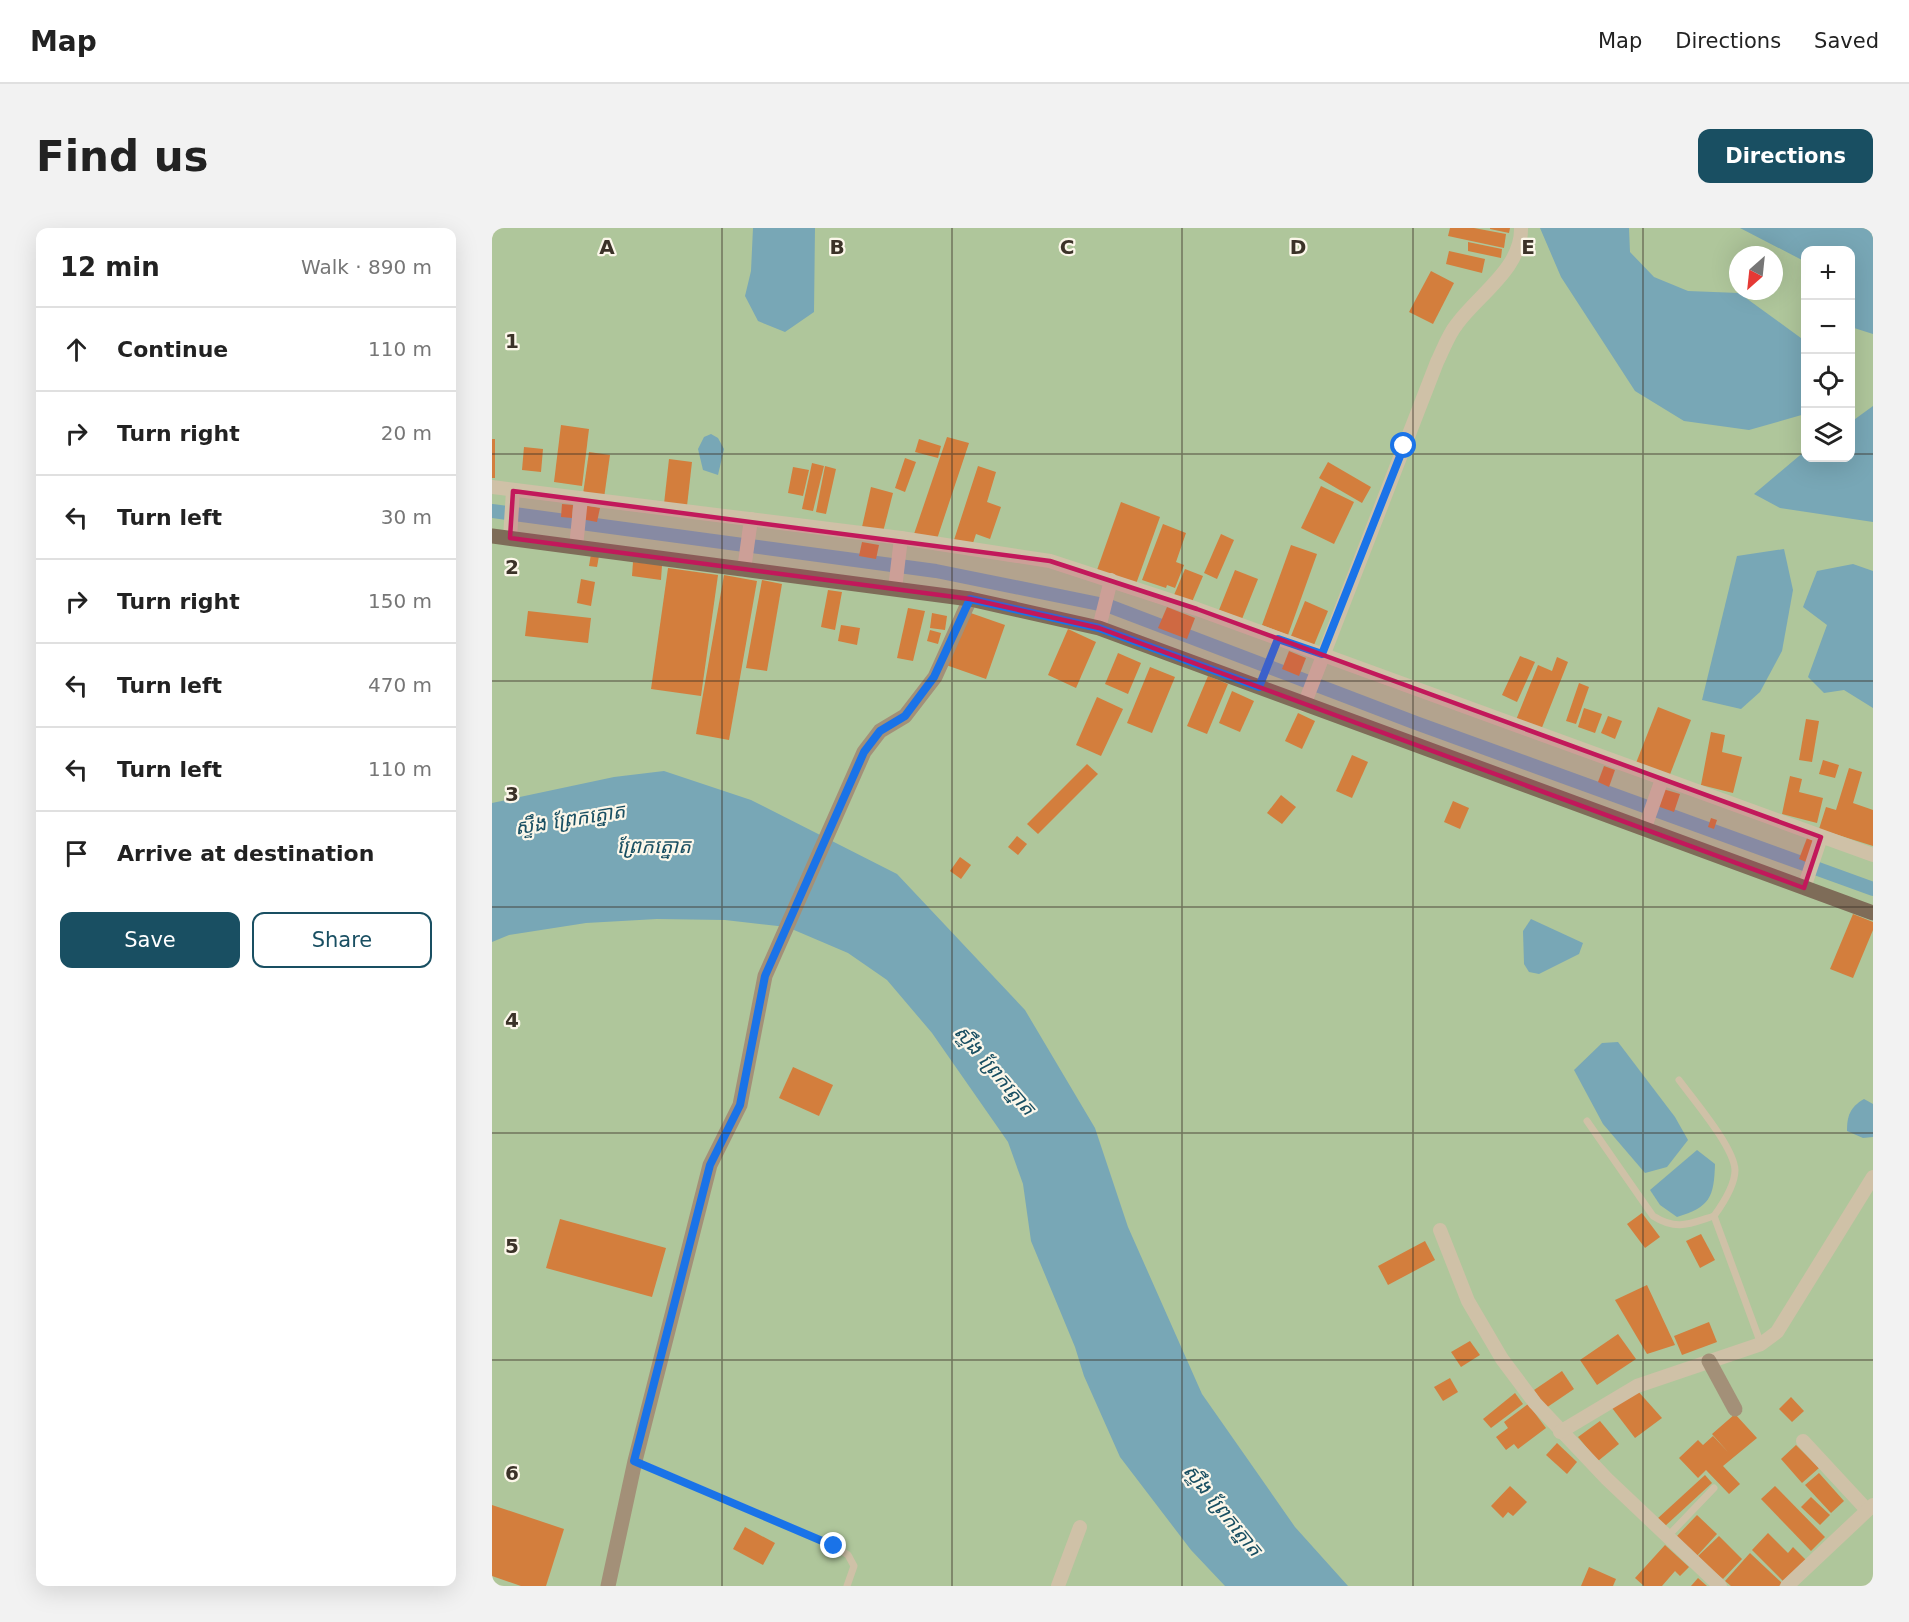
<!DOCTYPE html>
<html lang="en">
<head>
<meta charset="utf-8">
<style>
  :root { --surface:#fff; --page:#f2f2f2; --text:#222; --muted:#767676; --line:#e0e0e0; --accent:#194f62 }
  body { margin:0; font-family:"DejaVu Sans","Noto Sans Khmer",sans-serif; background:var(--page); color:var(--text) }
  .controls { position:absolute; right:18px; top:18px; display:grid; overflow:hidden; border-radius:12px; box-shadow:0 6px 24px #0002 }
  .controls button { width:54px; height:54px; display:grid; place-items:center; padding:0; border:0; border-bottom:2px solid var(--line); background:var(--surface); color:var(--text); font:30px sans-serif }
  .compass { position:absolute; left:1237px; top:18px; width:54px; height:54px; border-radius:50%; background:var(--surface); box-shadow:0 6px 24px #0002; rotate:207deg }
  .stop { position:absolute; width:18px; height:18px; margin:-14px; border:4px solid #1a73e8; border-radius:50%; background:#fff }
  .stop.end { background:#1a73e8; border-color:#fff; box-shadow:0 2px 6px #0008 }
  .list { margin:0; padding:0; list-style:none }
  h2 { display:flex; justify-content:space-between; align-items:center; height:78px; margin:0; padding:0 24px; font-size:26px }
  h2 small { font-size:20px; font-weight:400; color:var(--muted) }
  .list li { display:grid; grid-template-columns:39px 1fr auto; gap:18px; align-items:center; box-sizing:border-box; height:84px; padding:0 24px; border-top:2px solid var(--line) }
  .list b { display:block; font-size:22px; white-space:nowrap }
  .list em { font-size:20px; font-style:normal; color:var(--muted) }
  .actions { display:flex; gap:12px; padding:18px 24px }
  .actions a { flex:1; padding:14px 0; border:2px solid var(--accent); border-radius:12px; text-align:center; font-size:21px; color:var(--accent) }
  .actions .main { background:var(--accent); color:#fff }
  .icon { flex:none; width:33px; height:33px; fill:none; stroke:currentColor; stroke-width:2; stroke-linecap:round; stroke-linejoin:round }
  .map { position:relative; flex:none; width:1381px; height:1358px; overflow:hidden; border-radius:12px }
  header { display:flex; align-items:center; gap:36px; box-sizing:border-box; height:84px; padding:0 30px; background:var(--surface); border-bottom:2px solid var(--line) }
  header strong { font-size:28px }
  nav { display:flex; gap:33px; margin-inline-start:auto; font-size:21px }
  .intro { display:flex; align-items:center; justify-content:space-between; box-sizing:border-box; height:144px; padding:0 36px }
  h1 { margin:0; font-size:42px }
  .button { padding:15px 27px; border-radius:12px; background:var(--accent); color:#fff; font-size:21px; font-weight:700 }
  main { display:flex; gap:36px; padding:0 36px }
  aside { flex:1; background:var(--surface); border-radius:12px; box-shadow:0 6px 24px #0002 }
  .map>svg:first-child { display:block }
  .green { fill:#afc69b; fill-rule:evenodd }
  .water { fill:#78a7b6 }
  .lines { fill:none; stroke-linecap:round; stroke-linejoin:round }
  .canal { stroke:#78a7b6; stroke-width:14 }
  .building { fill:#d37e3d }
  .lane { stroke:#cfc1a7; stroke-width:7 }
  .street { stroke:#cfc1a7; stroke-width:14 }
  .secondary { stroke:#a39078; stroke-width:15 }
  .primary { stroke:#7e6c58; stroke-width:15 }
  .route { stroke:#1a73e8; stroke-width:8 }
  .marked { fill:#c2185b; fill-opacity:0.2; stroke:#c2185b; stroke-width:4.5; stroke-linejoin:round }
  .grid { fill:none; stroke:#3b3228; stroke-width:1.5; stroke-opacity:0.55 }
  .labels { text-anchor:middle; stroke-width:4.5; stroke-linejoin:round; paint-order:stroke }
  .water-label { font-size:20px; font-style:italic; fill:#194f62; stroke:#fcf7ea }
  .grid-label { font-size:20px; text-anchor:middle; font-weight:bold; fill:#3b3228; stroke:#fcf7ea; stroke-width:4.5; stroke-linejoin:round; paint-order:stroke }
</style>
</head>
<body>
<header>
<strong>Map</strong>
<nav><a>Map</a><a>Directions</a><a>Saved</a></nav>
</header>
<div class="intro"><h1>Find us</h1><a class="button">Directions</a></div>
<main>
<aside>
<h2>12 min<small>Walk · 890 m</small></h2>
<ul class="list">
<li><svg class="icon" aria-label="ahead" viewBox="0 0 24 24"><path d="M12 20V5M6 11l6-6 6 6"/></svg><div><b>Continue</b></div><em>110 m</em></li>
<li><svg class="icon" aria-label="right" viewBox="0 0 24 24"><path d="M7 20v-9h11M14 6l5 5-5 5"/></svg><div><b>Turn right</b></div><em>20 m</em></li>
<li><svg class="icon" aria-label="left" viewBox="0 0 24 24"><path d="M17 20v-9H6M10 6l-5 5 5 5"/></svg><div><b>Turn left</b></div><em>30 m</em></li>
<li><svg class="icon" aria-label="right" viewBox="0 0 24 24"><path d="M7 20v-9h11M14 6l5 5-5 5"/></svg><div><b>Turn right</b></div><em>150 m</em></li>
<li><svg class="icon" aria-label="left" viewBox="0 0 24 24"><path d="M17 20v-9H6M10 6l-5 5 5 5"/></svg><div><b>Turn left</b></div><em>470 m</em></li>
<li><svg class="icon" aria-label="left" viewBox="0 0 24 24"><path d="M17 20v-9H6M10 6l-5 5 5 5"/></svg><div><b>Turn left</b></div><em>110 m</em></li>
<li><svg class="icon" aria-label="arrive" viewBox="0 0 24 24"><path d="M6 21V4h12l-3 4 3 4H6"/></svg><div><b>Arrive at destination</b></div></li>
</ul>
<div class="actions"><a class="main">Save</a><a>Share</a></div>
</aside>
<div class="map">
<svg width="1381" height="1358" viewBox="0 0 1381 1358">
  <rect width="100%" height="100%" fill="#f5eedd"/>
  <path class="green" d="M0,0h1381v1358h-1381zM1314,22h44v208h-44zM1246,27h36v36h-36z"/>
  <g class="water">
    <polygon points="261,0 323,0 322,84 293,104 266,93 253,68 259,43"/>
    <polygon points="1048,0 1137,0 1138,24 1162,49 1196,63 1247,65 1313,113 1313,186 1257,202 1192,193 1143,163 1069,49"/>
    <polygon points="1248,0 1381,0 1381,106 1359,99 1358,22 1314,22 1313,58 1310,32"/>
    <polygon points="1381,178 1381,294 1288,280 1262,266 1313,223 1314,230 1358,230 1359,194"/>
    <polygon points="219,206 226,210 232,221 226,247 211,242 206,221 212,209"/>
    <polygon points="1292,321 1301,362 1290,423 1268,464 1249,481 1210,472 1245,328"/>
    <polygon points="1361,336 1381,343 1381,480 1352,462 1332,465 1316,449 1335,397 1311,379 1325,343"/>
    <polygon points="172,543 259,572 405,646 533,782 603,900 636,999 710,1166 803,1299 856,1358 733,1358 699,1322 628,1229 592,1148 583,1119 539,1013 531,956 516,914 440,805 395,752 356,725 295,699 233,692 165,691 94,695 17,707 0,714 0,575 122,549"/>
    <polygon points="1039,691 1091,715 1087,726 1047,746 1037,744 1032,736 1031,703"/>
    <polygon points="1126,814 1183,889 1196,912 1175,939 1153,945 1111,896 1082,842 1110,815"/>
    <path d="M1372,871l9,5v33l-10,1 -16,-7c0,-15 3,-24 17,-32z"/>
    <path d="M1205,922l18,14c-1,33 -5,43 -38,53l-17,-12 -10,-15z"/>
  </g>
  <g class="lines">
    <polyline class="canal" points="0,283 444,343 617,378 924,495 1381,661"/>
  </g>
  <g class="building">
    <polygon points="958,0 982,0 1014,6 1012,20 956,8"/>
    <polygon points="998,0 1018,0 1017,5 998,1"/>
    <polygon points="976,14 1010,21 1009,30 976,23"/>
    <polygon points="957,23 993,31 990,45 954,36"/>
    <polygon points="939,43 962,55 941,96 917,84"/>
    <polygon points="69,197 97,201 90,258 62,254"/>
    <polygon points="455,209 477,215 445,311 422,306"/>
    <rect x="0" y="211" width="3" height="39"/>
    <polygon points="427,211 449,218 446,230 423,224"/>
    <polygon points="32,219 51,221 49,244 30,242"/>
    <polygon points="97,224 118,227 112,270 91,266"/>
    <polygon points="413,230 424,234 413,264 403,260"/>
    <polygon points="177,231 200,234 195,278 172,276"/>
    <polygon points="836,234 879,259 870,275 827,250"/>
    <polygon points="320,235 332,238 321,283 310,281"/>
    <polygon points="333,238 344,241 334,286 324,284"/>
    <polygon points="486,238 504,244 495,274 509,279 498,311 484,306 480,318 462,312"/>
    <polygon points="301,239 317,242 311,268 296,265"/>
    <polygon points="829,258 862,274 842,316 809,300"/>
    <polygon points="379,259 401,265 391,304 370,299"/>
    <polygon points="629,274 668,289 644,356 605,342"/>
    <polygon points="70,276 81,277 80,290 69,289"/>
    <polygon points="91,277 108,280 105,294 89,291"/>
    <polygon points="671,296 694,305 684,334 692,337 683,360 675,357 674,360 650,352"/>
    <polygon points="729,306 742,312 725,351 712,345"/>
    <polygon points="370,314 387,317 384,331 367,328"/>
    <polygon points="799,317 825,326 796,407 770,397"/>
    <polygon points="99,326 107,328 105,339 97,338"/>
    <polygon points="141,334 170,337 169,352 140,348"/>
    <polygon points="176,340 226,347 209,468 159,461"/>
    <polygon points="693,341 711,348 700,374 682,367"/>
    <polygon points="743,342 766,351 750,391 727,382"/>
    <polygon points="232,347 265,353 237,512 204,506"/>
    <polygon points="89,351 103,354 99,378 85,375"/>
    <polygon points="270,352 290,356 275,443 254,440"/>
    <polygon points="336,362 350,364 343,402 329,399"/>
    <polygon points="813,373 836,383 822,417 799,408"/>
    <polygon points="675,379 703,390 695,411 666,400"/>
    <polygon points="416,380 433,383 421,433 405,430"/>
    <polygon points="36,383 99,390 96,415 33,408"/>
    <polygon points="473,383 513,397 494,451 454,437"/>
    <polygon points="440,385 455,388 453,402 438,400"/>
    <polygon points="349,397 368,400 365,417 346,413"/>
    <polygon points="576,401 604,414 584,460 556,447"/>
    <polygon points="438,402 449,405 446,416 435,413"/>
    <polygon points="797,423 814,430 807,448 790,441"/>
    <polygon points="626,425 649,435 636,466 613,456"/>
    <polygon points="1028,428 1043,434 1025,474 1010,467"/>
    <polygon points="1065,429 1076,434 1049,502 1024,492 1046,437 1060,443"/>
    <polygon points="658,439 683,449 660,505 635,495"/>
    <polygon points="716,448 736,456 715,506 695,498"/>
    <polygon points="1087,455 1097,459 1084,496 1074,493"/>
    <polygon points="740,463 762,473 748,504 727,495"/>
    <polygon points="605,469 631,481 609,528 584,517"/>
    <polygon points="1166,479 1199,492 1177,549 1144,535"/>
    <polygon points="1092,480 1110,486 1103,505 1086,499"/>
    <polygon points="806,485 823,493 810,521 793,513"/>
    <polygon points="1116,488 1130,493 1123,511 1109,505"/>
    <polygon points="1314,491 1327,493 1320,534 1307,532"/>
    <polygon points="1219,504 1233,507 1230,524 1250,529 1241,565 1209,557"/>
    <polygon points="860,527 876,534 860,570 844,563"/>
    <polygon points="1331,532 1347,537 1343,550 1327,546"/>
    <polygon points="595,536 606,546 546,606 535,596"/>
    <polygon points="1112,538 1123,542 1117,559 1106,554"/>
    <polygon points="1357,540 1370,544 1361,575 1381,582 1381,618 1327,601 1334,579 1344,582"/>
    <polygon points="1298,548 1310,551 1307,564 1331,570 1325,595 1290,586"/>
    <polygon points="1171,561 1188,566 1182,584 1165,578"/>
    <polygon points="789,567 804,579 790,596 775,585"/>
    <polygon points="961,573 977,580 968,601 952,594"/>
    <polygon points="1219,590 1225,592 1222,601 1216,599"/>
    <polygon points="525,608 535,616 526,627 516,619"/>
    <polygon points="1315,610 1322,613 1314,634 1307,631"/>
    <polygon points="468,629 479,637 469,651 458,643"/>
    <polygon points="1361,686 1381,694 1381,702 1361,750 1338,741"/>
    <polygon points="301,839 341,857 327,888 287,870"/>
    <polygon points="1150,985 1168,1009 1153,1020 1135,996"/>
    <polygon points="68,991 174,1020 160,1069 54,1040"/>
    <polygon points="1209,1006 1223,1032 1208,1040 1194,1013"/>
    <polygon points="933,1013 943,1032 896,1057 886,1038"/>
    <polygon points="1155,1057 1183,1117 1155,1126 1123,1072"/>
    <polygon points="1217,1094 1225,1114 1190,1127 1182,1108"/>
    <polygon points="1126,1106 1144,1131 1105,1157 1088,1132"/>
    <polygon points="978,1113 988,1127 969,1139 959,1124"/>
    <polygon points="1070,1143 1082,1161 1054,1180 1042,1162"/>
    <polygon points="958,1150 966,1164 951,1173 942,1159"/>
    <polygon points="1145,1162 1170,1190 1143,1210 1120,1180"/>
    <polygon points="1023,1165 1031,1176 999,1200 991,1191"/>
    <polygon points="1299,1169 1312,1183 1300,1194 1287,1181"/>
    <polygon points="1036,1176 1054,1200 1026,1221 1022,1216 1014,1222 1004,1209 1016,1200 1012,1194"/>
    <polygon points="1243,1186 1265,1210 1231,1238 1248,1256 1237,1266 1214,1242 1206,1250 1187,1230 1206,1212 1211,1217 1221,1208 1236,1224 1220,1206"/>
    <polygon points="1108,1193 1127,1216 1106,1233 1086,1209"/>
    <polygon points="1065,1215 1085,1234 1075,1246 1054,1227"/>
    <polygon points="1304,1217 1327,1240 1310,1255 1289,1231"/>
    <polygon points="1327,1245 1352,1273 1339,1285 1313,1257"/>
    <polygon points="1213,1247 1220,1255 1172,1299 1165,1291"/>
    <polygon points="1018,1258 1035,1274 1021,1288 1016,1284 1011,1290 999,1278"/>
    <polygon points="1283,1258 1333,1309 1319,1323 1269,1271"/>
    <polygon points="1319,1269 1338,1287 1328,1297 1309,1279"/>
    <polygon points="0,1277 72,1301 54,1358 29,1358 0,1348"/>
    <polygon points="1205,1287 1225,1306 1204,1329 1184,1309"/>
    <polygon points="253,1299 283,1315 271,1337 241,1321"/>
    <polygon points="1276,1305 1296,1325 1301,1319 1314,1332 1292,1354 1260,1322"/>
    <polygon points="1227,1308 1250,1331 1231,1351 1204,1330"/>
    <polygon points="1173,1317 1197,1339 1188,1348 1183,1343 1170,1358 1152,1358 1143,1350"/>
    <polygon points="1258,1325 1290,1355 1287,1358 1239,1358 1233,1353"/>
    <polygon points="1097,1339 1124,1351 1121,1358 1089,1358"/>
    <polygon points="1206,1350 1215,1358 1199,1358"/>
  </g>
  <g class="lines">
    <g class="lane">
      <polyline points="767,459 786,411"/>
      <path d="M1095,893l66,95c24,15 36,8 61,0 8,-11 21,-31 21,-46 -1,-23 -42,-71 -56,-90"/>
      <polyline points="1222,988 1269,1116"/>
      <polyline points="143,1233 342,1318 356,1327 362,1338 355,1358"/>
      <polyline points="1175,1309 1222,1260"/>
    </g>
    <g class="street">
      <polyline points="0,259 409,310 558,333 705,381 1381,627"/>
      <polyline points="18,310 21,263"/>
      <polyline points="84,319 89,270"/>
      <polyline points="252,342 259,291"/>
      <polyline points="403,361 409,310"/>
      <polyline points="607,400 619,352"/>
      <path d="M812,477l133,-343c6,-12 11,-27 20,-38 21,-29 65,-56 64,-96"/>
      <polyline points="1152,602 1170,551"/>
      <polyline points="1312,660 1329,609"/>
      <polyline points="948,1002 976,1073 1010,1131 1043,1175 1115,1251 1228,1358"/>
      <polyline points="1068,1204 1145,1158 1269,1116 1285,1104 1381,949"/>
      <polyline points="1311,1213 1375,1282"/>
      <polyline points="566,1358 588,1299"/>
      <polyline points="1295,1358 1381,1277"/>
    </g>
    <g class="secondary">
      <polyline points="1217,1133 1243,1181"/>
      <polyline points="116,1358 143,1233 218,937 248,877 273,748 372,524 388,503 413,488 443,449 478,371"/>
    </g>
    <polyline class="primary" points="0,308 478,371 607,400 1381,685"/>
  </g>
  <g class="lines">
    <polyline class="route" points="342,1318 142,1233 218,937 248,877 273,748 372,524 388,503 413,488 442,449 478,371 607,400 767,459 786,411 830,426 912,218"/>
  </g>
  <path class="marked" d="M21,263l537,70 147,48 624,228 -17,51 -705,-260 -129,-29 -460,-61z"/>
  <path class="grid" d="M230,0v1358M460,0v1358M690,0v1358M921,0v1358M1151,0v1358M0,226h1314M1358,226h23M0,453h1381M0,679h1381M0,905h1381M0,1132h1381"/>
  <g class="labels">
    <g class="water-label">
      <text transform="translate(78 591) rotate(-9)" y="7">ស្ទឹង ព្រែកត្នោត</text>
      <text x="162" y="625">ព្រែកត្នោត</text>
      <text transform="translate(503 842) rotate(49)" y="7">ស្ទឹង ព្រែកត្នោត</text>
      <text transform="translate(731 1282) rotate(51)" y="7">ស្ទឹង ព្រែកត្នោត</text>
    </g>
  </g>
  <g class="grid-label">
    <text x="115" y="26">A</text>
    <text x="345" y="26">B</text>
    <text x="575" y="26">C</text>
    <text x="806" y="26">D</text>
    <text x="1036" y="26">E</text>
    <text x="20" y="120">1</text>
    <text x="20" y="346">2</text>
    <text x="20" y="573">3</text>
    <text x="20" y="799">4</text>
    <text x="20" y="1025">5</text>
    <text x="20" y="1252">6</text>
  </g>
</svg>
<div class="controls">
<button>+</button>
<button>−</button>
<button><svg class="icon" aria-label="locate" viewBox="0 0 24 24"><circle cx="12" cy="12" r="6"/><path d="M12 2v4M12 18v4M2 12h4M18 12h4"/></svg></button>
<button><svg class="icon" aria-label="layers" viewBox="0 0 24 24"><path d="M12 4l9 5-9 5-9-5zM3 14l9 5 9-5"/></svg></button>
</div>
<svg class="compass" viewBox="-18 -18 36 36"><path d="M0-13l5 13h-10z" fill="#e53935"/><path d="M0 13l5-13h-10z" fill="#767676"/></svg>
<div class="stop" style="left:912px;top:218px"></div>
<div class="stop end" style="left:342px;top:1318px"></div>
</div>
</main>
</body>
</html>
